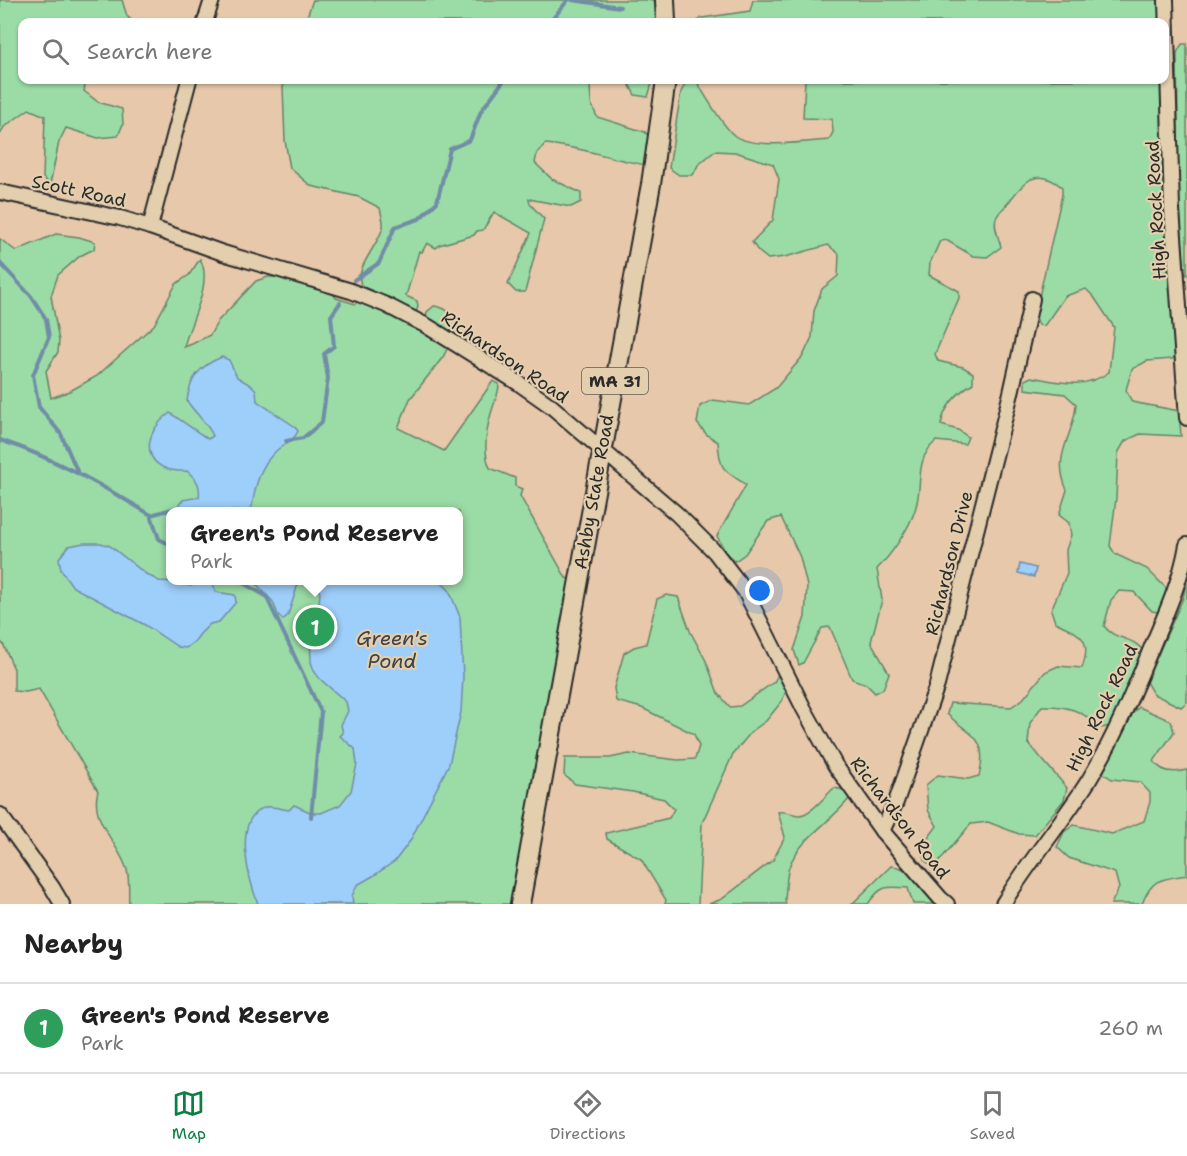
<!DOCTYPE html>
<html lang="en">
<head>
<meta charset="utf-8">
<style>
  :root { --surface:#fff; --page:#f6f6f6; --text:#222; --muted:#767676; --line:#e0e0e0; --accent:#0b8043 }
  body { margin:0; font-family:"Shantell Sans",sans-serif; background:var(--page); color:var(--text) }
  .you { position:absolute; left:760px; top:591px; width:21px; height:21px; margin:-15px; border:4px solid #fff; border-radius:50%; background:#1a73e8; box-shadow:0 0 0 9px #1a73e833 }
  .badge { display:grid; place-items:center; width:39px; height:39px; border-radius:50%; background:var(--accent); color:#fff; font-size:20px; font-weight:700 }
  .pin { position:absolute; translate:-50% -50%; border:3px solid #fff; box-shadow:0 2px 6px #0006 }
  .popup { position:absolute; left:166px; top:507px; width:297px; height:78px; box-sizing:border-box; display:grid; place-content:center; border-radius:12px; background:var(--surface); filter:drop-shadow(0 2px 4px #0005); font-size:20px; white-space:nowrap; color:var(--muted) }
  .popup b { font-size:22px; color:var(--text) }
  .popup::after { content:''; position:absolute; left:50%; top:100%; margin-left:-12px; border:12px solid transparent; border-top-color:var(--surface) }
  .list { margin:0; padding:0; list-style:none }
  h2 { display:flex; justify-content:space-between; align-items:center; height:78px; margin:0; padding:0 24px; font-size:26px }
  h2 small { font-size:20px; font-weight:400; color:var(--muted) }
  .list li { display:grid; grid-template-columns:39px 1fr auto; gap:18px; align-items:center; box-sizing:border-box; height:90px; padding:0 24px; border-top:2px solid var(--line) }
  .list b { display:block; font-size:22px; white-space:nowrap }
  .list p { margin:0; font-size:20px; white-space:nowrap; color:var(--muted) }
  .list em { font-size:20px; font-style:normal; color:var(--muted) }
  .icon { flex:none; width:33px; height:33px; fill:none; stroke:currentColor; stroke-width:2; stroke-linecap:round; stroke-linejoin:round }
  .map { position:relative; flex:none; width:1187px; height:904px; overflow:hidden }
  .search { position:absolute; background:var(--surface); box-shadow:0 2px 4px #0004; left:18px; right:18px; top:18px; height:66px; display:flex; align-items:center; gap:15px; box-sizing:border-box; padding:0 21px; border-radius:12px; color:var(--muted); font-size:22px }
  .sheet { height:168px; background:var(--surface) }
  nav { display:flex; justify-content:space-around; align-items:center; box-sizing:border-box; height:84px; border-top:2px solid var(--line); background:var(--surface); font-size:16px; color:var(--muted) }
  nav a { display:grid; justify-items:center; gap:3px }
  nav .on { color:var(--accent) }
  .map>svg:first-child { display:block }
  .green { fill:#9bdca6; stroke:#638468; stroke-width:1.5; fill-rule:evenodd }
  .water { fill:#9ecefa; stroke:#708da7; stroke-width:1.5 }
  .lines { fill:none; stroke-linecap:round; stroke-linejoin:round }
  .stream { stroke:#708da7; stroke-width:4 }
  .minor-casing { stroke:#2b2b2b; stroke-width:18 }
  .major-casing { stroke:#2b2b2b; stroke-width:22 }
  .minor { stroke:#e3cead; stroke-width:14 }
  .major { stroke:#e3cead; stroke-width:18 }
  .labels { text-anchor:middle; stroke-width:4.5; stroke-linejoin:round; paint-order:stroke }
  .shield { fill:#e3cead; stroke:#625c52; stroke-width:1.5 }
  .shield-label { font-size:16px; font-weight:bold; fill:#2b2b2b }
  .street-label { font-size:18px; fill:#2b2b2b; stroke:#e3cead }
  .water-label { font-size:20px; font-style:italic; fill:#3c434a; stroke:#e3cead }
</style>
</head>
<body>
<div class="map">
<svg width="1187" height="904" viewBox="0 0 1187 904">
  <rect width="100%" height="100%" fill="#e7c8ab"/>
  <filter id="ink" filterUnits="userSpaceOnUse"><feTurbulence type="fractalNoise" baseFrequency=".0167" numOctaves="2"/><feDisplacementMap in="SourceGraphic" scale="12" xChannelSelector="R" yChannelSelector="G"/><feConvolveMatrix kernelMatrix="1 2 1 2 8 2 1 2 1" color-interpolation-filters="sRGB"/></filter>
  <g filter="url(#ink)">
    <g class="green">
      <polygon points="0,0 122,0 127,16 133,22 22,22 22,80 86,80 84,91 98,102 122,109 123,124 118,136 98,138 66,128 59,142 50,184 43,178 45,116 29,109 4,127 0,135"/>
      <polygon points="313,0 654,0 657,22 305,22"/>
      <polygon points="753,0 1161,0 1162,22 696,22 702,18 750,11"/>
      <polygon points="1182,44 1187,44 1187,275 1185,274 1179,202 1177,53"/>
      <path d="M286,80h310l-6,6 1,17 6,14 48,15 10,12 -8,21c-34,-5 -67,-19 -102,-21l-8,9 -2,10 17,16 29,14v9l-10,5 -42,-8 1,5 14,15 -19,73h-9l-8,-8 23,-51 -37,-21 -11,18 -6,1 -3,4 -35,10 -3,3 -9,-5 -5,9 -3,-1 -13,45 11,5 1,5 -2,7 -54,-26c-10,-17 17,-42 21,-60 1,-6 -2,-13 -3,-19l-21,-11 -48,-11 -21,-18 -5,-27 -2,-54z"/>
      <polygon points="627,80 653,80 648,97 635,95"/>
      <path d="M805,80h359l12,277 -4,2 -25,2 -15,8 -6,21 6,12 47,9 2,25 -41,-2 -15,7 -7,12 -2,45 -6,48 5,8 32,15 21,21 -4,12 -7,10 -5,-1 -18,-19 -15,-1 -8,9 -7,26c11,15 30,10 39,25l-33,75 -8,2c-20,-17 -34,-23 -60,-22l-12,17 -2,20 39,45 -3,12 -29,35 -16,-1 -31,-12 -17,2 -37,43 -9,-6 -2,-16 14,-19 -9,-16 -2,-25 12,-10 30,4 11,-3c10,-40 -8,-39 -32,-62l3,-11 61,4 12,-8 22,-27 13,-6 24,2c11,-30 -2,-34 -27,-46l-4,-12 16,-37 -1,-23 5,-15 -2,-12 -10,-8 8,-25c-16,-36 7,-52 9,-86l-11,-10 -40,-5v-9l6,-3c28,5 54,13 78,-5l5,-45 -20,-30 -8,-8 -21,7 -21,30 -5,-1 -4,-10 27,-120v-8c-26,-21 -38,-5 -54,16 -3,4 -10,10 -12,15 -3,9 3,20 5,29l-14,10 -14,-1 -27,-16 -6,1 -10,22 -1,12 30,16v7l-24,56 3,7 25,6 10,6v10c-16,10 -29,23 -32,42l17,5 10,7 -3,7 -29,-3c-23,20 -12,43 -21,69 -6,19 -24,45 -38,59l5,31 -11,42 18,31 -6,16 -8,4 -9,-9 -14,-5 -22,-52 -8,1 -19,35 -4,2 -5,-15 11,-33 2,-31 -7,-29 -19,-40 -13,4 -23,33 -10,7 -9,-8 -9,-17 29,-51c-23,-16 -26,-14 -28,-43l-11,-7 -10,-12 3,-17 13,-6 36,5 27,-17 27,-32 9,-19 2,-26 8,-22 16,-13 1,-22 -11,-9 -43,12 -17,2 -10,-8 -6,-9 21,-22 6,-41 -6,-15 -38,-12 -20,-1 -17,14 -5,10h-14l-10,-7 12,-76 5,-9 11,-1c8,13 26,45 38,54 19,13 71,6 94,4l4,-8 -1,-13 -29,-1z"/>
      <path d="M56,234l23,3 16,5 -1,7 -14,7 -22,19 -7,21 8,45 -1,11 -12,19 5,27 19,-7 27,-15 57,-51 22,-41 13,-9 11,-16c14,24 -11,64 -16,88l8,-3 18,-9 8,-14 38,-40 12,-4h11l53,15 4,6 19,6 4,-4 31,12 54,33 3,4 -4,8 -33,42 -12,29 46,23 49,-70 6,3c0,8 -3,15 -6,23 -6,18 -11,44 -3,61l25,10v8l7,3 -2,7 46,82 8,2 -61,324h-384c-1,-11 1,-22 -2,-34 -8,-27 -38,-50 -29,-79l-59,-102 -13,3 -12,-1v-22l-11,-25 -3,-3v-402l16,12zM171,512h288v68h-288z"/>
      <path d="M434,306c13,2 23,9 22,23l-4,5 -26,-15 1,-7z"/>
      <polygon points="1187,578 1187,702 1181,707 1153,694 1146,682 1183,598"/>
      <polygon points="666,595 678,597 690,631 706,661 718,693 730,707 740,706 774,682 779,673 784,675 787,688 782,701 766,721 752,731 733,754 702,823 698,904 665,904 666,900 641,859 607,839 606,833 669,818 674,809 664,799 633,792 575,784 564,775 565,758 610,758 629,754 678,760 695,759 699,746 694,734 642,708 616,701 614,688 624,653 634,647 646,644 657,599"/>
      <path d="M1139,707l32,14 3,11 -20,29c7,12 21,12 33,9v105c-26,4 -35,3 -45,29h-31l8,-16 -4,-15 -46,-15 -12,-11 7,-15 10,-7 38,9 32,-13 6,-19v-9l-10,-11 -28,-3 -9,-6 29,-59z"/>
      <path d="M834,788l11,2 4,9c-18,23 -50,40 -60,68 -3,10 -3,23 -4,33l1,4h-77l13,-5 51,-39 12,-23 -7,-25c8,-1 12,2 20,3 12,1 27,-19 36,-27z"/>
      <path d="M891,866c21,1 35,24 49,38h-27l-5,-16c-22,-2 -27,-3 -40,16h-16z"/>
    </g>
    <g class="water">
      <path d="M222,357l7,3 8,17 15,9 4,4 1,11 37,25 4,5c-4,10 -14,13 -21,19 -19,17 -22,39 -26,61h-74l-1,-3 7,-8 16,-3c2,-13 -3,-18 -12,-26 -44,3 -49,-35 -17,-58l38,26 5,-3c-4,-11 -19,-24 -26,-35 3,-23 12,-35 35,-44z"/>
      <polygon points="84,543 101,543 110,546 146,574 159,581 177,582 191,586 197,581 212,581 216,592 235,595 236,602 219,622 210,624 200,634 195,641 186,648 178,647 145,625 73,587 61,570 59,558 69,546"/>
      <polygon points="1020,564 1036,568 1034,577 1018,573"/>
      <polygon points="254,581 299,581 288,615 283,620 278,615 273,602"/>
      <path d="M314,581h126l9,9 11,27 3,60 -2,35 -12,52 -39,77 -15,20 -22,15 -16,9 -5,11 1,8h-95c-9,-24 -27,-87 8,-97 6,-1 16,2 23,3l5,-5 18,8h9l19,-8 11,-14 6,-27 -2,-15 -15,-13 3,-3 -2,-8 7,-14 -2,-9 -27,-24 -5,-7 -3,-9 -1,-27 7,-13 3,-29z"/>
    </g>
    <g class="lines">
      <g class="stream">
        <polyline points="572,0 620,7"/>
        <polyline points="550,22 568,0"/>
        <polyline points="0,263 31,296 46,319 49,337 33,375 39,407 61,434 78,473"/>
        <polyline points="354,280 379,263 395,227 419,219 437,202 450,149 470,140 481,111 504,80"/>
        <path d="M0,440c54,18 103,46 151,75l8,24 12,6"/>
        <polyline points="286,441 303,438 322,422 328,378 324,354 334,346 331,316 340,303"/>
        <polyline points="151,515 179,507"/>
        <polyline points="238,580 266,596 321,712 311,817"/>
      </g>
      <g class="minor-casing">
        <g id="minor">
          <polyline points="1166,0 1172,209 1187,418"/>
          <polyline points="205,22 212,0"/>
          <polyline points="0,192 120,218 150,227 223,253 351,291 386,305 427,326 517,382 551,406 677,514 715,552 745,591 804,709 835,765 882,831 940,898 947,904"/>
          <polyline points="150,227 189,80"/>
          <polyline points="0,815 52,887 62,904"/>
          <polyline points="882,831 896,802 937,685 1011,393 1032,299"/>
          <path d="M1003,904c26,-43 59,-81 86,-124 26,-43 45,-90 64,-136 14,-33 28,-64 34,-99"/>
        </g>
      </g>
      <g class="major-casing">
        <g id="major">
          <polyline points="665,0 666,22"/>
          <polyline points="520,904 651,184 666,80"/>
        </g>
      </g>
      <use href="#minor" class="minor"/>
      <use href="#major" class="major"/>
    </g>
  </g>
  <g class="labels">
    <rect class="shield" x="582" y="368" width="66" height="26" rx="4.5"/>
    <g class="shield-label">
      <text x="615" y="387">MA 31</text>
    </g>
    <g class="street-label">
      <text transform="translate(79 191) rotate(12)" y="6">Scott Road</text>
      <text transform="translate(1156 210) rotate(-93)" y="6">High Rock Road</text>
      <text transform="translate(505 357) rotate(34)" y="6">Richardson Road</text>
      <text transform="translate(594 492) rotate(-80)" y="6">Ashby State Road</text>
      <text transform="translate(949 563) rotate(-76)" y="6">Richardson Drive</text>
      <text transform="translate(1102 708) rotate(-64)" y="6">High Rock Road</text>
      <text transform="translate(900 818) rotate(52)" y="6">Richardson Road</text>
    </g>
    <g class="water-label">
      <text x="392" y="645">Green's<tspan x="392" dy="23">Pond</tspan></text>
    </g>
  </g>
</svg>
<div class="you"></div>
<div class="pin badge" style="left:315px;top:627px;background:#2e9e5b">1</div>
<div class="popup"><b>Green's Pond Reserve</b>Park</div>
<div class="search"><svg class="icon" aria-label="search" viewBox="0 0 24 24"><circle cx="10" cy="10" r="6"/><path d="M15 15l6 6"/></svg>Search here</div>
</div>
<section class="sheet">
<h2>Nearby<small></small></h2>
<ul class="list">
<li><span class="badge" style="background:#2e9e5b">1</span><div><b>Green's Pond Reserve</b><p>Park</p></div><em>260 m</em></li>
</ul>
</section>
<nav>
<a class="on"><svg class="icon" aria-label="map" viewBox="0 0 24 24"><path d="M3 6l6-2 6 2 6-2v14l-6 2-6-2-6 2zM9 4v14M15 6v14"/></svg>Map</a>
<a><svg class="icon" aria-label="directions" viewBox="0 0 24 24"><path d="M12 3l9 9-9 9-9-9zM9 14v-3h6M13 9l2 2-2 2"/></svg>Directions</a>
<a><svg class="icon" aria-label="saved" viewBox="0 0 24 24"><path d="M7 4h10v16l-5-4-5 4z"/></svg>Saved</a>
</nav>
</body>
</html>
